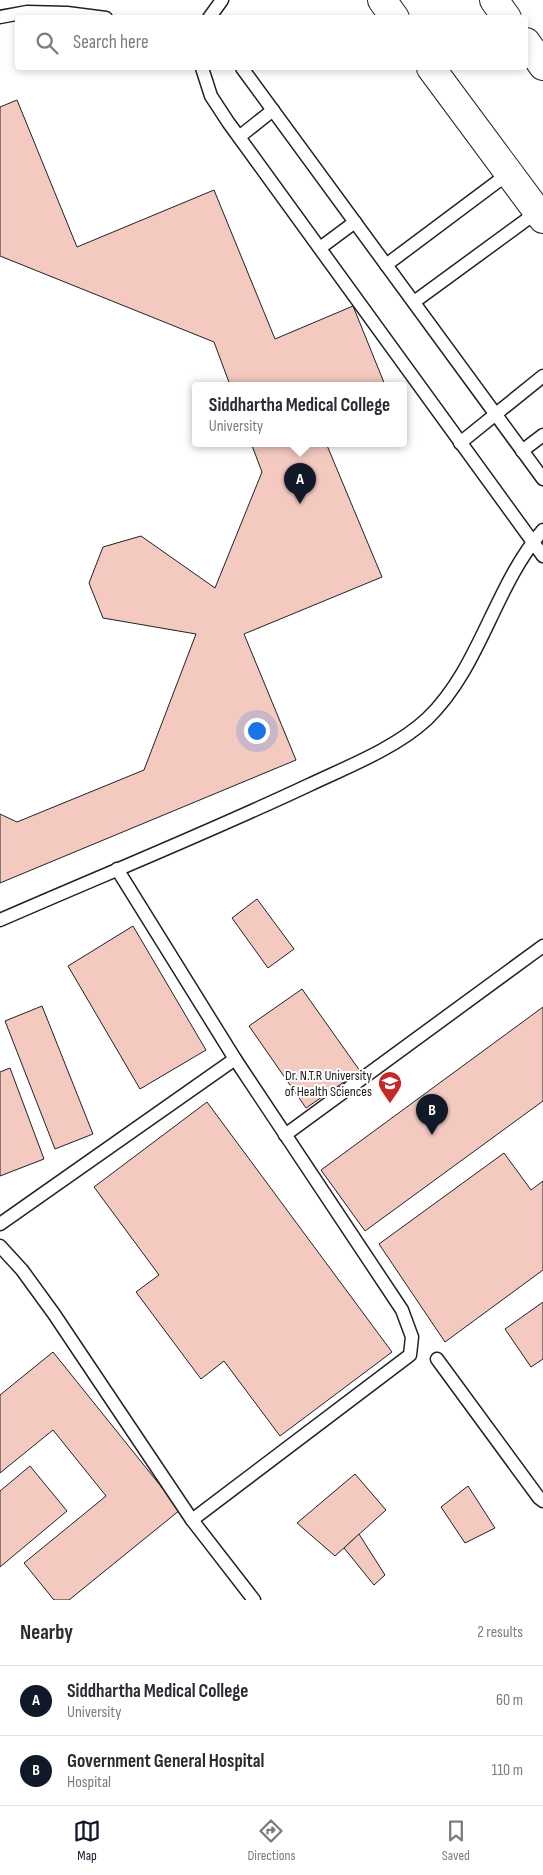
<!DOCTYPE html>
<html lang="en">
<head>
<meta charset="utf-8">
<style>
  :root { --surface:#fff; --page:#f7f7f7; --text:#2b2b33; --muted:#7c7c81; --line:#e1e1e2; --accent:#111827 }
  body { margin:0; font-family:"Sofia Sans Condensed",sans-serif; background:var(--page); color:var(--text) }
  .you { position:absolute; left:256px; top:730px; width:18px; height:18px; margin:-12px; border:4px solid #fff; border-radius:50%; background:#1a73e8; box-shadow:0 0 0 8px #1a73e833 }
  .badge { display:grid; place-items:center; width:32px; height:32px; border-radius:50%; background:var(--accent); color:#fff; font-size:16px; font-weight:700 }
  .pin { position:absolute; translate:-50% -41px; filter:drop-shadow(0 1px 2px #0008) }
  .pin::after { content:''; position:absolute; top:26px; width:18px; height:15px; background:inherit; clip-path:polygon(0 0,100% 0,50% 100%) }
  .popup { position:absolute; left:192px; top:382px; width:215px; height:65px; box-sizing:border-box; display:grid; place-content:center; border-radius:5px; background:var(--surface); filter:drop-shadow(0 1px 4px #0005); font-size:16px; white-space:nowrap; color:var(--muted) }
  .popup b { font-size:19px; color:var(--text) }
  .popup::after { content:''; position:absolute; left:50%; top:100%; margin-left:-10px; border:10px solid transparent; border-top-color:var(--surface) }
  .list { margin:0; padding:0; list-style:none }
  h2 { display:flex; justify-content:space-between; align-items:center; height:65px; margin:0; padding:0 20px; font-size:21px }
  h2 small { font-size:16px; font-weight:400; color:var(--muted) }
  .list li { display:grid; grid-template-columns:32px 1fr auto; gap:15px; align-items:center; box-sizing:border-box; height:70px; padding:0 20px; border-top:1px solid var(--line) }
  .list b { display:block; font-size:19px; white-space:nowrap }
  .list p { margin:0; font-size:16px; white-space:nowrap; color:var(--muted) }
  .list em { font-size:16px; font-style:normal; color:var(--muted) }
  .icon { flex:none; width:28px; height:28px; fill:none; stroke:currentColor; stroke-width:2; stroke-linecap:round; stroke-linejoin:round }
  .map { position:relative; flex:none; width:543px; height:1600px; overflow:hidden }
  .search { position:absolute; background:var(--surface); box-shadow:0 2px 8px #0003; left:15px; right:15px; top:15px; height:55px; display:flex; align-items:center; gap:12px; box-sizing:border-box; padding:0 18px; border-radius:5px; color:var(--muted); font-size:19px }
  .sheet { height:205px; background:var(--surface) }
  nav { display:flex; justify-content:space-around; align-items:center; box-sizing:border-box; height:70px; border-top:1px solid var(--line); background:var(--surface); font-size:14px; color:var(--muted) }
  nav a { display:grid; justify-items:center; gap:2px }
  nav .on { color:var(--accent) }
  .map>svg:first-child { display:block }
  .building { fill:#f3c9c0; stroke:#222 }
  .lines { fill:none; stroke-linecap:round; stroke-linejoin:round }
  .lane-casing { stroke:#222; stroke-width:15 }
  .secondary-casing { stroke:#222; stroke-width:30 }
  .primary-casing { stroke:#222; stroke-width:30 }
  .lane { stroke:#fff; stroke-width:12 }
  .secondary { stroke:#fff; stroke-width:28 }
  .primary { stroke:#fff; stroke-width:28 }
  .labels { text-anchor:middle; stroke-width:4; stroke-linejoin:round; paint-order:stroke }
  .poi-label { font-size:14px; fill:#222; stroke:#fff; text-anchor:end }
</style>
</head>
<body>
<div class="map">
<svg width="543" height="1600" viewBox="0 0 543 1600">
  <rect width="100%" height="100%" fill="#fff"/>
  <g class="building">
    <polygon points="17,100 77,247 214,190 275,339 353,306 385,385 230,385 214,342 0,256 0,107"/>
    <polygon points="251,443 326,443 382,577 244,634 296,760 0,883 0,814 17,822 144,770 196,634 103,618 89,583 103,547 141,536 215,588 262,472"/>
    <polygon points="257,899 294,949 268,968 232,918"/>
    <polygon points="133,926 206,1050 140,1089 68,966"/>
    <polygon points="302,989 360,1071 306,1108 249,1026"/>
    <polygon points="42,1006 93,1134 55,1149 5,1021"/>
    <polygon points="543,1007 543,1101 365,1231 321,1170"/>
    <polygon points="10,1068 44,1159 0,1176 0,1072"/>
    <polygon points="207,1102 392,1352 280,1436 224,1361 201,1379 136,1292 159,1275 94,1187"/>
    <polygon points="504,1153 531,1190 543,1181 543,1270 445,1342 379,1244"/>
    <polygon points="543,1302 543,1359 531,1367 505,1329"/>
    <polygon points="53,1352 180,1510 69,1600 54,1600 24,1563 106,1496 53,1430 0,1473 0,1395"/>
    <polygon points="30,1466 67,1511 0,1567 0,1491"/>
    <polygon points="355,1474 386,1510 335,1556 297,1523"/>
    <polygon points="468,1486 495,1528 465,1543 441,1507"/>
    <polygon points="359,1534 385,1575 374,1585 344,1548"/>
  </g>
  <g class="lines">
    <g class="lane-casing">
      <g id="lane">
        <polyline points="0,17 27,12 67,13 106,18"/>
        <polyline points="209,18 222,0"/>
        <polyline points="202,68 211,96 228,122 543,556"/>
        <polyline points="242,68 543,479"/>
        <polyline points="239,137 273,110"/>
        <polyline points="320,248 355,222"/>
        <polyline points="386,265 509,173"/>
        <polyline points="414,302 537,212"/>
        <polyline points="460,443 543,376"/>
        <polyline points="522,451 543,435"/>
        <polyline points="117,869 235,1059 402,1310 412,1337 410,1355 192,1520"/>
        <path d="M0,920c103,-45 207,-87 309,-135 38,-18 87,-37 118,-66 54,-52 67,-133 116,-189"/>
        <polyline points="285,1135 543,946"/>
        <polyline points="0,1224 235,1059"/>
        <polyline points="0,1246 22,1270 54,1314 192,1520 254,1600"/>
        <polyline points="437,1359 539,1498 543,1501"/>
      </g>
    </g>
    <g class="secondary-casing">
      <g id="secondary">
        <polyline points="382,0 395,18"/>
        <polyline points="431,68 543,219"/>
      </g>
    </g>
    <g class="primary-casing">
      <g id="primary">
        <polyline points="494,0 507,18"/>
        <polyline points="526,42 543,66"/>
      </g>
    </g>
    <use href="#lane" class="lane"/>
    <use href="#secondary" class="secondary"/>
    <use href="#primary" class="primary"/>
  </g>
  <defs>
    <g id="university-pin" transform="scale(1.25)"><path d="M0 17L-7.5 6A9.5 9.5 0 1 1 7.5 6Z" fill="#c62828" stroke="#fff"/><path d="M0-5L7-2L0 1L-7-2ZM-4 1L0 2.5L4 1V4Q0 6-4 4Z" fill="#fff"/></g>
  </defs>
  <g fill-rule="evenodd">
    <use href="#university-pin" x="390" y="1083"/>
  </g>
  <g class="labels">
    <g class="poi-label">
      <text x="372" y="1080">Dr. N.T.R University<tspan x="372" dy="16">of Health Sciences</tspan></text>
    </g>
  </g>
</svg>
<div class="you"></div>
<div class="pin badge" style="left:300px;top:504px">A</div>
<div class="popup"><b>Siddhartha Medical College</b>University</div>
<div class="pin badge" style="left:432px;top:1135px">B</div>
<div class="search"><svg class="icon" aria-label="search" viewBox="0 0 24 24"><circle cx="10" cy="10" r="6"/><path d="M15 15l6 6"/></svg>Search here</div>
</div>
<section class="sheet">
<h2>Nearby<small>2 results</small></h2>
<ul class="list">
<li><span class="badge">A</span><div><b>Siddhartha Medical College</b><p>University</p></div><em>60 m</em></li>
<li><span class="badge">B</span><div><b>Government General Hospital</b><p>Hospital</p></div><em>110 m</em></li>
</ul>
</section>
<nav>
<a class="on"><svg class="icon" aria-label="map" viewBox="0 0 24 24"><path d="M3 6l6-2 6 2 6-2v14l-6 2-6-2-6 2zM9 4v14M15 6v14"/></svg>Map</a>
<a><svg class="icon" aria-label="directions" viewBox="0 0 24 24"><path d="M12 3l9 9-9 9-9-9zM9 14v-3h6M13 9l2 2-2 2"/></svg>Directions</a>
<a><svg class="icon" aria-label="saved" viewBox="0 0 24 24"><path d="M7 4h10v16l-5-4-5 4z"/></svg>Saved</a>
</nav>
</body>
</html>
